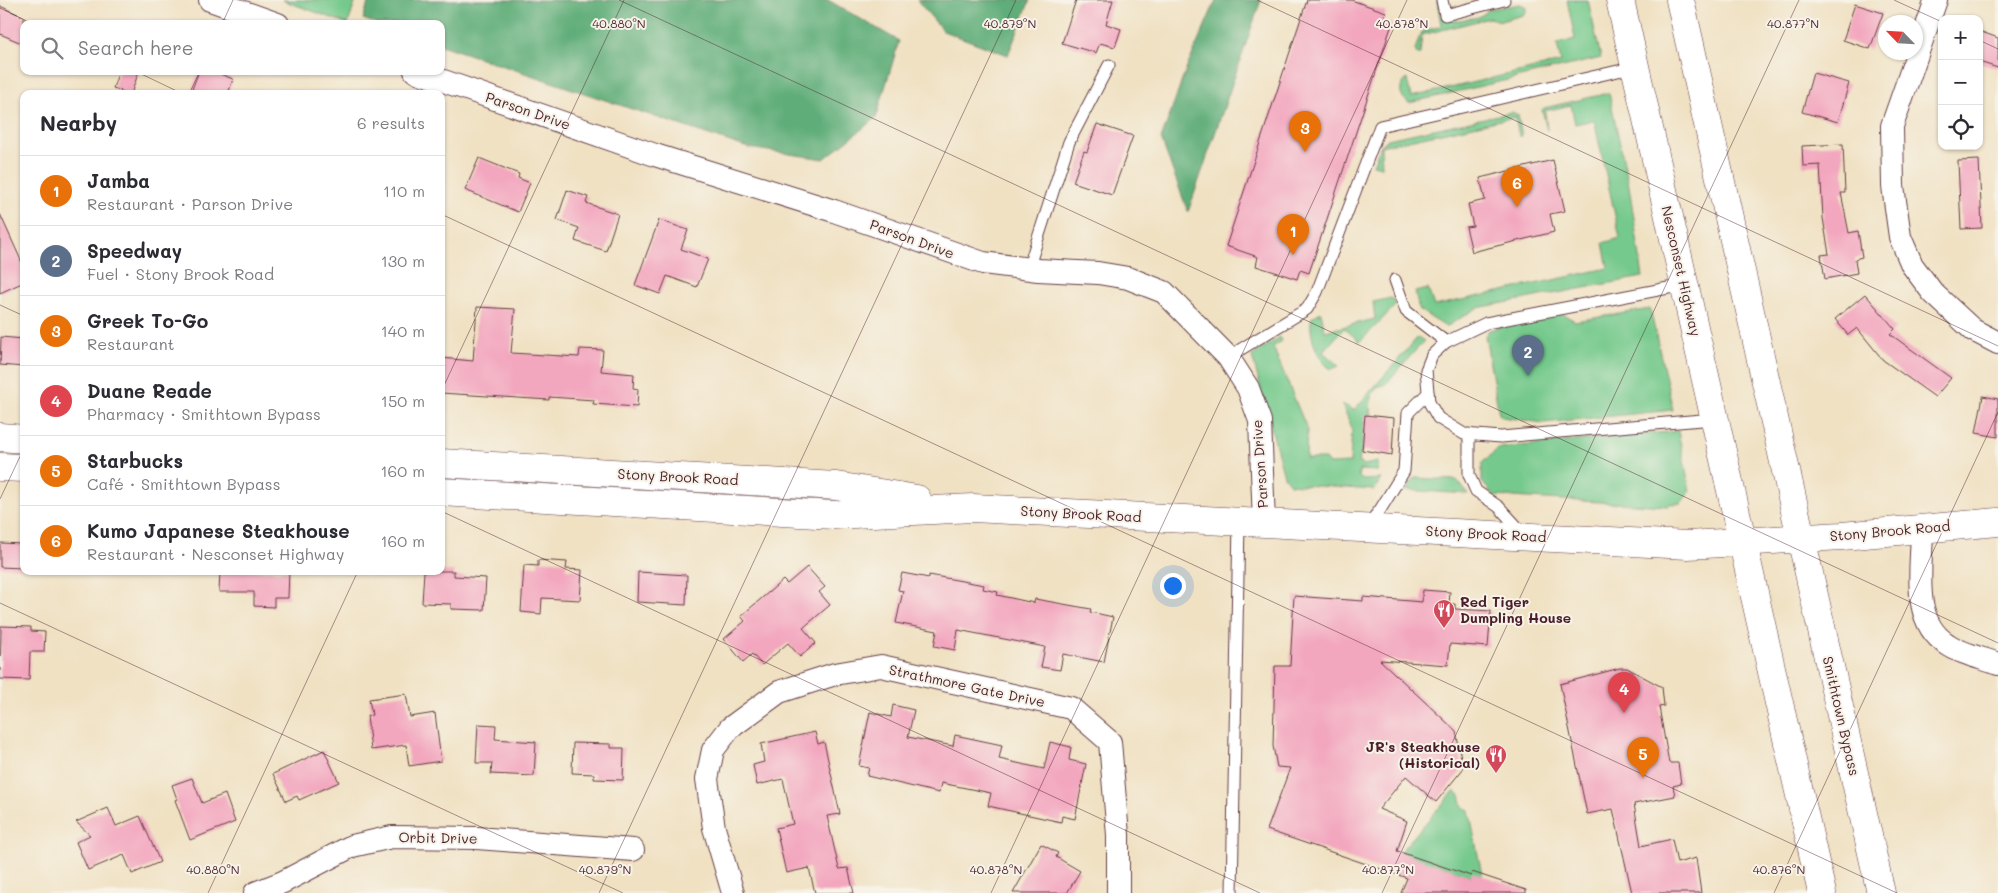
<!DOCTYPE html>
<html lang="en">
<head>
<meta charset="utf-8">
<style>
  :root { --surface:#fff; --page:#f2f2f3; --text:#2b2b33; --muted:#7c7c81; --line:#e1e1e2; --accent:#d93025 }
  body { margin:0; font-family:Mali,sans-serif; background:var(--page); color:var(--text) }
  .controls { position:absolute; right:15px; top:15px; display:grid; overflow:hidden; border-radius:10px; box-shadow:0 1px 4px #0004 }
  .controls button { width:45px; height:45px; display:grid; place-items:center; padding:0; border:0; border-bottom:1px solid var(--line); background:var(--surface); color:var(--text); font:25px sans-serif }
  .compass { position:absolute; left:1878px; top:15px; width:45px; height:45px; border-radius:50%; background:var(--surface); box-shadow:0 1px 4px #0004; rotate:295deg }
  .you { position:absolute; left:1172px; top:585px; width:18px; height:18px; margin:-12px; border:4px solid #fff; border-radius:50%; background:#1a73e8; box-shadow:0 0 0 8px #1a73e833 }
  .badge { display:grid; place-items:center; width:32px; height:32px; border-radius:50%; background:var(--accent); color:#fff; font-size:16px; font-weight:700 }
  .pin { position:absolute; translate:-50% -41px; filter:drop-shadow(0 1px 2px #0008) }
  .pin::after { content:''; position:absolute; top:26px; width:18px; height:15px; background:inherit; clip-path:polygon(0 0,100% 0,50% 100%) }
  .list { margin:0; padding:0; list-style:none }
  h2 { display:flex; justify-content:space-between; align-items:center; height:65px; margin:0; padding:0 20px; font-size:21px }
  h2 small { font-size:16px; font-weight:400; color:var(--muted) }
  .list li { display:grid; grid-template-columns:32px 1fr auto; gap:15px; align-items:center; box-sizing:border-box; height:70px; padding:0 20px; border-top:1px solid var(--line) }
  .list b { display:block; font-size:19px; white-space:nowrap }
  .list p { margin:0; font-size:16px; white-space:nowrap; color:var(--muted) }
  .list em { font-size:16px; font-style:normal; color:var(--muted) }
  .icon { flex:none; width:28px; height:28px; fill:none; stroke:currentColor; stroke-width:2; stroke-linecap:round; stroke-linejoin:round }
  .map { position:relative; flex:none; width:1998px; height:893px; overflow:hidden }
  .search { position:absolute; background:var(--surface); box-shadow:0 1px 4px #0004; left:20px; top:20px; width:425px; height:55px; display:flex; align-items:center; gap:12px; box-sizing:border-box; padding:0 18px; border-radius:10px; color:var(--muted); font-size:19px }
  .panel { position:absolute; background:var(--surface); box-shadow:0 1px 4px #0004; left:20px; top:90px; width:425px; height:485px; border-radius:10px }
  .map>svg:first-child { display:block }
  .green { fill:#74c98c; stroke:#5f745c }
  .forest { fill:#5fad78; stroke:#546652 }
  .building { fill:#f3a7bf }
  .lines { fill:none; stroke-linecap:round; stroke-linejoin:round }
  .service-casing { stroke:#633c42; stroke-width:13 }
  .minor-casing { stroke:#633c42; stroke-width:24 }
  .secondary-casing { stroke:#633c42; stroke-width:29 }
  .trunk-casing { stroke:#633c42; stroke-width:29 }
  .service { stroke:#fff; stroke-width:11 }
  .minor { stroke:#fff; stroke-width:22 }
  .secondary { stroke:#fff; stroke-width:28 }
  .trunk { stroke:#fff; stroke-width:28 }
  .ticks { fill:none; stroke:#4a1f2b; stroke-width:1; stroke-opacity:0.45 }
  .labels { text-anchor:middle; stroke-width:4; stroke-linejoin:round; paint-order:stroke }
  .street-label { font-size:14px; fill:#4a1f2b; stroke:#f7f3e8 }
  .poi-label { font-size:14px; font-weight:bold; fill:#4a1f2b; stroke:#f7f3e8; text-anchor:start }
  .ticks-label { font-size:12px; text-anchor:middle; fill:#4a1f2b; stroke:#f7f3e8; stroke-width:4; stroke-linejoin:round; paint-order:stroke }
</style>
</head>
<body>
<div class="map">
<svg width="1998" height="893" viewBox="0 0 1998 893">
  <rect width="100%" height="100%" fill="#f7f3e8"/>
  <filter id="ink" filterUnits="userSpaceOnUse"><feTurbulence type="fractalNoise" baseFrequency=".02" numOctaves="2"/><feDisplacementMap in="SourceGraphic" scale="10" xChannelSelector="R" yChannelSelector="G"/><feConvolveMatrix kernelMatrix="1 2 1 2 8 2 1 2 1" color-interpolation-filters="sRGB"/></filter>
  <filter id="wash" filterUnits="userSpaceOnUse"><feTurbulence type="fractalNoise" baseFrequency=".0096" numOctaves="4" result="noise"/><feDisplacementMap in="SourceGraphic" scale="20" xChannelSelector="R" yChannelSelector="G"/><feGaussianBlur stdDeviation="1.12" result="paint"/><feColorMatrix in="noise" values="0 0 0 0 0 0 0 0 0 0 0 0 0 0 0 0 0 1.4 0 .05"/><feComposite in="paint" operator="in"/></filter>
  <g filter="url(#wash)">
    <rect width="100%" height="100%" fill="#f0e1c3"/>
    <g class="green">
      <polygon points="282,0 356,0 348,24"/>
      <polygon points="1437,0 1444,16 1453,21 1479,17 1490,9 1520,4 1527,7 1526,11 1523,15 1501,21 1489,18 1422,35 1420,54 1417,54 1415,50 1421,32 1441,26"/>
      <path d="M1567,0h21l13,58 -192,45c-9,-6 -12,-15 -2,-24l4,18 150,-35 -4,-18 18,-5z"/>
      <polygon points="1609,93 1629,186 1643,277 1477,308 1446,327 1419,310 1415,292 1428,289 1434,306 1608,268 1603,243 1620,238 1594,120 1575,124 1571,105 1545,111 1547,130 1542,110 1544,108"/>
      <polygon points="1512,112 1518,115 1522,136 1519,136 1515,117 1381,146 1382,167 1373,165 1380,146 1388,139"/>
      <path d="M1391,298l4,2v6l-35,36 -16,-14 -21,24 16,14 -7,3c-14,-5 -25,-38 -20,-52l9,-5 4,19 50,-12 -2,-17z"/>
      <polygon points="1650,309 1673,410 1543,423 1502,417 1499,414 1485,336 1489,330 1527,319 1561,313 1575,321"/>
      <polygon points="1280,337 1282,341 1273,347 1307,429 1306,459 1325,459 1329,464 1350,463 1352,428 1342,404 1354,410 1418,337 1424,341 1385,385 1377,387 1371,397 1370,416 1365,416 1362,450 1358,462 1364,465 1378,462 1378,471 1360,470 1358,476 1363,480 1381,479 1374,490 1290,484 1284,476 1252,356"/>
      <polygon points="1678,431 1690,491 1681,503 1669,504 1668,506 1494,496 1482,482 1482,463 1499,448"/>
      <polygon points="1415,478 1457,480 1468,494 1406,490"/>
      <polygon points="1454,791 1460,795 1463,807 1469,810 1483,880 1399,853"/>
    </g>
    <g class="forest">
      <polygon points="369,0 828,0 899,41 876,118 824,159 748,148 441,45 441,24 378,24 363,19"/>
      <polygon points="917,0 1030,0 1008,55 943,31"/>
      <polygon points="1216,0 1261,0 1188,212 1161,139 1185,72"/>
    </g>
    <g id="blocks">
      <g class="building">
        <polygon points="1076,0 1113,0 1106,24 1121,29 1115,47 1100,43 1096,53 1062,43"/>
        <polygon points="1307,0 1351,0 1386,12 1383,21 1392,24 1309,273 1300,270 1297,279 1256,266 1258,257 1226,246"/>
        <polygon points="1855,4 1883,13 1870,49 1843,40"/>
        <polygon points="0,6 24,17 24,44 0,34"/>
        <polygon points="1979,31 1998,38 1998,68 1979,62"/>
        <polygon points="119,71 139,71 131,94 113,88"/>
        <polygon points="199,71 213,71 233,79 228,94 190,94"/>
        <polygon points="1813,73 1849,83 1838,122 1802,112"/>
        <polygon points="1097,124 1133,136 1112,195 1073,182 1084,151 1087,152"/>
        <polygon points="1843,144 1845,193 1841,193 1849,233 1858,231 1862,257 1855,259 1857,273 1825,279 1821,255 1829,254 1823,218 1820,165 1803,166 1802,146"/>
        <polygon points="479,158 519,174 518,178 530,183 518,212 465,190"/>
        <polygon points="1553,160 1565,211 1550,214 1554,232 1472,252 1466,227 1473,226 1468,204 1485,200 1480,178"/>
        <polygon points="1979,160 1982,228 1961,229 1958,161"/>
        <polygon points="567,190 588,197 586,203 618,214 606,251 575,241 579,228 557,220"/>
        <polygon points="0,214 24,267 24,282 0,293"/>
        <polygon points="659,220 688,230 681,249 708,259 697,287 667,276 660,294 635,285"/>
        <polygon points="1865,294 1895,329 1890,334 1951,378 1935,397 1883,360 1857,328 1848,335 1835,319"/>
        <polygon points="477,307 515,309 511,353 579,357 580,349 603,350 601,371 634,374 633,388 638,389 637,407 593,404 594,400 549,397 549,400 441,393 441,358 473,361"/>
        <polygon points="1,337 24,339 24,367 0,365"/>
        <polygon points="1983,396 1998,399 1998,437 1976,433"/>
        <polygon points="1365,415 1394,418 1392,455 1362,450"/>
        <polygon points="0,543 23,544 22,568 0,567"/>
        <polygon points="538,560 567,562 566,569 582,570 580,600 542,598 541,614 521,612 524,565 538,566"/>
        <polygon points="807,567 825,587 819,592 830,605 803,628 816,643 800,657 788,643 762,665 752,654 743,662 724,639 745,621 741,616 783,580 787,584"/>
        <polygon points="220,571 289,571 288,598 274,598 274,607 254,606 254,592 219,592"/>
        <polygon points="424,571 454,571 454,576 486,578 484,610 451,609 451,604 422,603"/>
        <polygon points="638,572 687,575 686,605 637,602"/>
        <polygon points="902,573 929,578 929,575 984,585 983,589 998,592 997,595 1034,603 1035,599 1091,609 1090,612 1113,617 1104,662 1063,654 1060,670 1041,667 1045,647 958,630 955,650 934,646 937,631 896,623 903,591 898,590"/>
        <polygon points="1423,590 1450,592 1449,604 1455,604 1455,609 1491,611 1488,647 1450,644 1448,665 1380,660 1456,731 1463,769 1436,802 1406,776 1379,809 1407,821 1397,851 1471,876 1472,872 1526,890 1526,893 1401,893 1407,878 1267,830 1290,768 1277,767 1273,746 1275,666 1290,666 1294,596 1363,601 1363,597 1422,602"/>
        <polygon points="1,626 31,627 31,631 45,632 44,652 30,652 29,680 0,679"/>
        <polygon points="1620,668 1627,668 1662,687 1664,706 1659,707 1669,763 1678,763 1681,784 1673,786 1675,796 1634,804 1641,846 1672,839 1677,863 1696,858 1701,893 1632,893 1613,809 1587,814 1560,684"/>
        <polygon points="406,694 410,717 435,713 441,761 409,766 406,745 371,750 367,716 372,715 369,699"/>
        <polygon points="893,705 914,710 908,737 953,746 955,735 1002,745 999,759 1044,769 1050,742 1071,747 1069,760 1086,764 1075,819 1062,816 1061,822 988,806 991,793 941,783 939,793 867,776 869,768 859,766 870,712 891,717"/>
        <polygon points="478,724 496,725 495,739 536,742 534,776 491,774 492,763 476,763"/>
        <polygon points="815,732 818,744 824,742 840,814 827,816 839,869 848,868 854,893 815,893 809,868 786,873 776,828 793,824 783,779 757,785 753,765 764,762 761,744"/>
        <polygon points="573,743 611,744 611,748 624,748 623,780 594,779 594,774 572,773"/>
        <polygon points="324,750 339,782 299,800 297,796 286,801 273,774"/>
        <polygon points="192,778 202,803 225,794 235,822 190,840 175,800 177,799 172,785"/>
        <polygon points="108,808 116,826 140,816 160,862 132,874 124,855 88,870 76,842 90,835 76,822"/>
        <polygon points="1041,844 1058,853 1056,857 1080,871 1067,893 1013,893"/>
      </g>
    </g>
  </g>
  <g filter="url(#ink)">
    <use href="#blocks" fill-opacity="0" stroke="#633c42" stroke-width="1"/>
    <g class="lines">
      <g class="service-casing">
        <g id="service">
          <polyline points="1442,0 1445,15 1504,0"/>
          <polyline points="1028,269 1069,142 1109,65"/>
          <polyline points="1395,280 1406,311 1446,342"/>
          <polyline points="1684,285 1486,323 1446,342 1432,355 1426,370 1429,402 1438,418 1464,434 1501,437 1714,419"/>
          <polyline points="1228,357 1307,309 1317,292 1380,126 1635,67"/>
          <polyline points="1469,434 1469,475 1476,491 1499,507 1522,532"/>
          <polyline points="1366,527 1380,510 1404,471 1408,413 1428,393"/>
          <polyline points="1232,893 1239,522"/>
        </g>
      </g>
      <g class="minor-casing">
        <g id="minor">
          <polyline points="210,0 278,24"/>
          <polyline points="1936,0 1892,126 1893,186 1900,237 1912,265 1933,293 1973,330 1998,343"/>
          <polyline points="415,71 655,155 834,211 983,263 1038,270 1098,273 1128,278 1164,292 1228,357 1248,388 1260,421 1264,523"/>
          <path d="M1922,529c0,37 -12,92 25,115 14,10 35,14 51,20"/>
          <polyline points="255,893 283,882 352,846 392,837 477,838 633,850"/>
          <polyline points="733,893 714,828 707,779 713,750 730,728 779,692 835,674 881,666 1071,708 1110,742 1118,835 1118,893"/>
        </g>
      </g>
      <g class="secondary-casing">
        <g id="secondary">
          <polyline points="0,437 24,439"/>
          <polyline points="441,463 836,486 917,499"/>
          <polyline points="0,467 24,468"/>
          <polyline points="441,492 834,515 973,508 1688,545 1842,536 1998,522"/>
        </g>
      </g>
      <g class="trunk-casing">
        <g id="trunk">
          <polyline points="1620,0 1822,893"/>
          <polyline points="1680,0 1881,893"/>
        </g>
      </g>
      <use href="#service" class="service"/>
      <use href="#minor" class="minor"/>
      <use href="#secondary" class="secondary"/>
      <use href="#trunk" class="trunk"/>
    </g>
  </g>
  <path class="ticks" d="M619,0l1379,643M1257,0l741,346M1894,0l48,22M0,8l33,16M222,24l11,-24M1979,40l19,9M135,71l48,23M189,94l11,-23M441,214l1456,679M0,305l24,11M441,392l183,-392M0,499l24,-51M441,511l819,382M0,603l623,290M208,893l150,-322M599,893l417,-893M991,893l416,-893M1382,893l417,-893M1774,893l224,-481"/>
  <defs>
    <g id="restaurant-pin" transform="scale(1.125)"><path d="M0 17L-7.5 6A9.5 9.5 0 1 1 7.5 6Z" fill="#d1495b" stroke="#f7f3e8"/><path d="M-5-6h1v4h1v-4h1v4h1v-4h1v5L-1.5 .5V6h-2V.5L-5-1ZM5-6V6H3V1.5H1.5Q1.5-4 5-6Z" fill="#fff"/></g>
  </defs>
  <g fill-rule="evenodd">
    <use href="#restaurant-pin" x="1444" y="610"/>
    <use href="#restaurant-pin" x="1496" y="755"/>
  </g>
  <g class="labels">
    <g class="street-label">
      <text transform="translate(528 111) rotate(19)" y="5">Parson Drive</text>
      <text transform="translate(912 239) rotate(20)" y="5">Parson Drive</text>
      <text transform="translate(1681 271) rotate(77)" y="5">Nesconset Highway</text>
      <text transform="translate(1260 464) rotate(-94)" y="5">Parson Drive</text>
      <text transform="translate(678 477) rotate(3)" y="5">Stony Brook Road</text>
      <text transform="translate(1081 514) rotate(3)" y="5">Stony Brook Road</text>
      <text transform="translate(1890 531) rotate(-5)" y="5">Stony Brook Road</text>
      <text transform="translate(1486 534) rotate(3)" y="5">Stony Brook Road</text>
      <text transform="translate(967 686) rotate(12)" y="5">Strathmore Gate Drive</text>
      <text transform="translate(1841 716) rotate(77)" y="5">Smithtown Bypass</text>
      <text transform="translate(438 838) rotate(1)" y="5">Orbit Drive</text>
    </g>
    <g class="poi-label">
      <text x="1460" y="607">Red Tiger<tspan x="1460" dy="16">Dumpling House</tspan></text>
      <text x="1480" y="752" text-anchor="end">JR's Steakhouse<tspan x="1480" dy="16">(Historical)</tspan></text>
    </g>
  </g>
  <g class="ticks-label">
    <text x="619" y="28">40.880°N</text>
    <text x="1010" y="28">40.879°N</text>
    <text x="1402" y="28">40.878°N</text>
    <text x="1793" y="28">40.877°N</text>
    <text x="213" y="874">40.880°N</text>
    <text x="605" y="874">40.879°N</text>
    <text x="996" y="874">40.878°N</text>
    <text x="1388" y="874">40.877°N</text>
    <text x="1779" y="874">40.876°N</text>
  </g>
</svg>
<div class="controls">
<button>+</button>
<button>−</button>
<button><svg class="icon" aria-label="locate" viewBox="0 0 24 24"><circle cx="12" cy="12" r="6"/><path d="M12 2v4M12 18v4M2 12h4M18 12h4"/></svg></button>
</div>
<svg class="compass" viewBox="-18 -18 36 36"><path d="M0-13l5 13h-10z" fill="#e53935"/><path d="M0 13l5-13h-10z" fill="#7c7c81"/></svg>
<div class="you"></div>
<div class="pin badge" style="left:1293px;top:255px;background:#e8710a">1</div>
<div class="pin badge" style="left:1528px;top:376px;background:#5c6f8a">2</div>
<div class="pin badge" style="left:1305px;top:152px;background:#e8710a">3</div>
<div class="pin badge" style="left:1624px;top:713px;background:#e0444e">4</div>
<div class="pin badge" style="left:1643px;top:778px;background:#e8710a">5</div>
<div class="pin badge" style="left:1517px;top:207px;background:#e8710a">6</div>
<div class="search"><svg class="icon" aria-label="search" viewBox="0 0 24 24"><circle cx="10" cy="10" r="6"/><path d="M15 15l6 6"/></svg>Search here</div>
<section class="panel">
<h2>Nearby<small>6 results</small></h2>
<ul class="list">
<li><span class="badge" style="background:#e8710a">1</span><div><b>Jamba</b><p>Restaurant · Parson Drive</p></div><em>110 m</em></li>
<li><span class="badge" style="background:#5c6f8a">2</span><div><b>Speedway</b><p>Fuel · Stony Brook Road</p></div><em>130 m</em></li>
<li><span class="badge" style="background:#e8710a">3</span><div><b>Greek To-Go</b><p>Restaurant</p></div><em>140 m</em></li>
<li><span class="badge" style="background:#e0444e">4</span><div><b>Duane Reade</b><p>Pharmacy · Smithtown Bypass</p></div><em>150 m</em></li>
<li><span class="badge" style="background:#e8710a">5</span><div><b>Starbucks</b><p>Café · Smithtown Bypass</p></div><em>160 m</em></li>
<li><span class="badge" style="background:#e8710a">6</span><div><b>Kumo Japanese Steakhouse</b><p>Restaurant · Nesconset Highway</p></div><em>160 m</em></li>
</ul>
</section>
</div>
</body>
</html>
